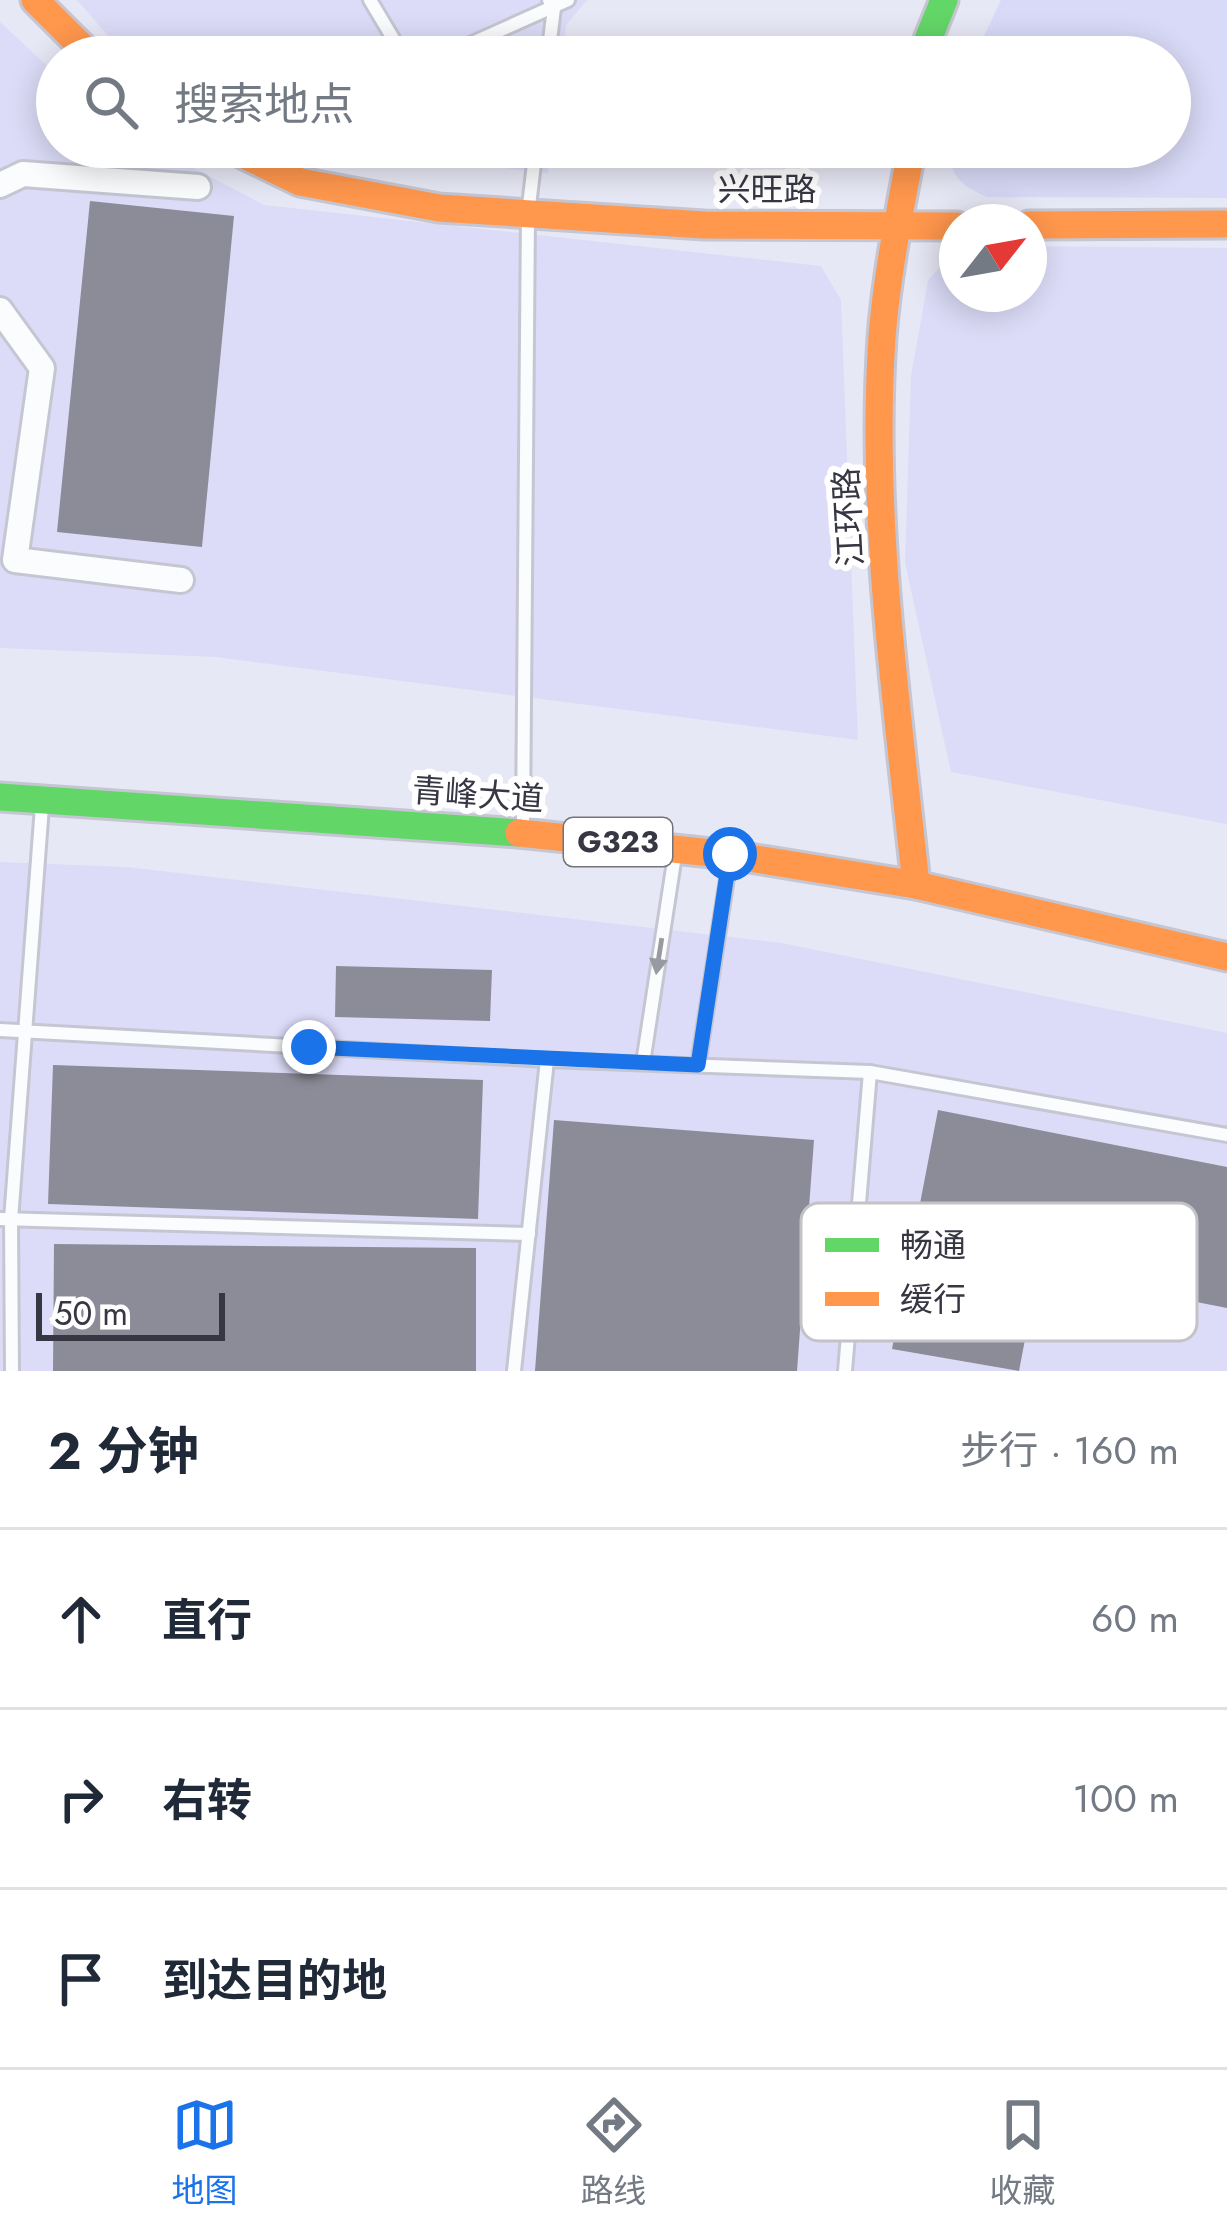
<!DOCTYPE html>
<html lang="zh">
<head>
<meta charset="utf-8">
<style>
  :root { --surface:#fff; --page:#f2f2f3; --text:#1f2937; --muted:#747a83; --line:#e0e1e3; --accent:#1a73e8 }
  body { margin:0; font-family:Jost,"Noto Sans SC",sans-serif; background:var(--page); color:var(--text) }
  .compass { position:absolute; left:939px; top:204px; width:108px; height:108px; border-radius:50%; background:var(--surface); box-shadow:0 6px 30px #0003; rotate:59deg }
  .scale { position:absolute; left:36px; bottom:30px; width:189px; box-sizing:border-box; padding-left:12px; border:6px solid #373744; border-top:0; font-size:33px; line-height:42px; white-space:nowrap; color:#373744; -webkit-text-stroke:9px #fff; paint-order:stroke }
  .stop { position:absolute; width:36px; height:36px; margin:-27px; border:9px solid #1a73e8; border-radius:50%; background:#fff }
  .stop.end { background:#1a73e8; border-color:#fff; box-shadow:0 3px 12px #0008 }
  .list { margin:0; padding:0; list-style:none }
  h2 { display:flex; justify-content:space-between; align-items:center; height:156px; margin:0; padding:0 48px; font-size:51px }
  h2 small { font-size:39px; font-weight:400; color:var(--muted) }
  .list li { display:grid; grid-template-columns:78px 1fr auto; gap:36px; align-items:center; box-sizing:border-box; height:180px; padding:0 48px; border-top:3px solid var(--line) }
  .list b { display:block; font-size:45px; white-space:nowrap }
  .list em { font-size:39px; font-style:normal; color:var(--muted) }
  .icon { flex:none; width:66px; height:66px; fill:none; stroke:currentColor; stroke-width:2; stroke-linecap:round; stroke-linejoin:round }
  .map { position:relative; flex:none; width:1227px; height:1371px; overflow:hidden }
  .search { position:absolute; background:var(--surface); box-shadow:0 6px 30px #0003; left:36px; right:36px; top:36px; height:132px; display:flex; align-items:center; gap:30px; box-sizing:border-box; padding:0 42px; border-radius:66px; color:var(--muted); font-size:45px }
  .sheet { height:696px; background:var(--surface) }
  nav { display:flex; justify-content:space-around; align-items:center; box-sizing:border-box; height:168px; border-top:3px solid var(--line); background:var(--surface); font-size:33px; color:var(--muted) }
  nav a { display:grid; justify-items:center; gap:6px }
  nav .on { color:var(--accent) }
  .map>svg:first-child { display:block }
  .built { fill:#dcdcf8 }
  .green { fill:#d9daf7 }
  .building { fill:#8c8c98 }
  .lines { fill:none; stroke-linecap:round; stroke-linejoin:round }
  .lane-casing { stroke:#c5c6d2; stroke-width:18 }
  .street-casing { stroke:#c5c6d2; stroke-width:30 }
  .fast-casing { stroke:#c5c6d2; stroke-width:33 }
  .slow-casing { stroke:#c5c6d2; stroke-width:33 }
  .lane { stroke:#fbfcfe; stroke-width:12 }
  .street { stroke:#fbfcfe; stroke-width:24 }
  .fast { stroke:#63d668; stroke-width:27 }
  .slow { stroke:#ff974d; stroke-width:27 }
  .oneway { fill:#999aa1 }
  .route { stroke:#1a73e8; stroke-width:15 }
  .labels { text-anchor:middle; stroke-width:12; stroke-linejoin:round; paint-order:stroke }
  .shield { fill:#fff; stroke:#73737c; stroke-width:3 }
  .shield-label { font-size:30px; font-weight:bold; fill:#373744 }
  .street-label { font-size:33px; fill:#373744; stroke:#fff }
  .key { fill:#fff; stroke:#c3c3c7; stroke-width:3 }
  .key-label { font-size:33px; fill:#373744 }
</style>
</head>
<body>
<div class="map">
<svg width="1227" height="1371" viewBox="0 0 1227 1371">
  <rect width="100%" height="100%" fill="#e7e8f5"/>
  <g class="built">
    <polygon points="77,0 587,0 566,25 562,57 140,57 109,37"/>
    <polygon points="0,22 57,75 57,147 154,147 264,205 821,266 841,300 858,740 216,657 0,648"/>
    <polygon points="322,147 551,147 548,173"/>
    <polygon points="1029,246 1227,248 1227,824 951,772 905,563 911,376 928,280 951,255 957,254 957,294 1029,294"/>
    <polygon points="0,862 127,867 782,943 1227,1033 1227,1371 0,1371"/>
  </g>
  <path class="green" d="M1001,0h226v198l-240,-1c-25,-11 -39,-20 -36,-50h219v-90h-196z"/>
  <g class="building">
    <polygon points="90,201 234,216 202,547 57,532"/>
    <polygon points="336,966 492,970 490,1021 335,1017"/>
    <polygon points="53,1065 483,1080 478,1219 48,1204"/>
    <polygon points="938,1110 1227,1167 1227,1308 1038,1271 1019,1371 892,1349"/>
    <polygon points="554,1120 814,1140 797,1371 535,1371"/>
    <polygon points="54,1244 476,1248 476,1371 53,1371"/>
  </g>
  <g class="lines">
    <g class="lane-casing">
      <g id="lane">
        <polyline points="370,0 404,57"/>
        <polyline points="441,57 568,0"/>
        <polyline points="548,57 554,8 549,0"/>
        <polyline points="523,823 528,214 536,147"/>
        <polyline points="0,1030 547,1060 870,1072 1227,1135"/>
        <polyline points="643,1063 675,855"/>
        <polyline points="698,1065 729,865"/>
        <polyline points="0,1219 529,1234"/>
        <polyline points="12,1371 11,1220 42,806"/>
        <polyline points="514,1371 547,1060"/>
        <polyline points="845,1371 870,1072"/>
      </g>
    </g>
    <g class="street-casing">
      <g id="street">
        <polyline points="0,185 23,174 198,187"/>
        <polyline points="0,310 42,368 15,560 181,580"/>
      </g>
    </g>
    <g class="fast-casing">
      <g id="fast">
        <polyline points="921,57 944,0"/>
        <polyline points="0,797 519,833"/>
      </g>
    </g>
    <g class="slow-casing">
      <g id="slow">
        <polyline points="35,0 92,57"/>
        <polyline points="228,147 300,182 439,208 704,225 957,226"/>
        <path d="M912,147c-12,63 -25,126 -30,190 -12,183 15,367 34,548"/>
        <polyline points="1029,225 1227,224"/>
        <polyline points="519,833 731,855 916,885 1227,957"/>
      </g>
    </g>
    <use href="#lane" class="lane"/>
    <use href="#street" class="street"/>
    <use href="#fast" class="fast"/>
    <use href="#slow" class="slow"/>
  </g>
  <defs><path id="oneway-solid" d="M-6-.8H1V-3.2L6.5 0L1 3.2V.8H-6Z" transform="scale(3)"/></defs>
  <use class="oneway" href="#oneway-solid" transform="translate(659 956) rotate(99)"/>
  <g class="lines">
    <polyline class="route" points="309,1047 698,1065 730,854"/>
  </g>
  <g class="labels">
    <rect class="shield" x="564" y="818" width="108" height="48" rx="9"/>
    <g class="shield-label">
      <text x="618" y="852">G323</text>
    </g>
    <g class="street-label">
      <text x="767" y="201">兴旺路</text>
      <text transform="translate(848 517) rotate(-93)" y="12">江环路</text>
      <text transform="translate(478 794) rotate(4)" y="12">青峰大道</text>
    </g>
  </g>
  <rect x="801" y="1203" width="396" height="138" rx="18" class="key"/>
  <rect x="825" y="1238" width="54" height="14" fill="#63d668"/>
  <rect x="825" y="1292" width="54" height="14" fill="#ff974d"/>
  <g class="key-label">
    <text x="900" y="1257">畅通</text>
    <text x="900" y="1311">缓行</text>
  </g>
</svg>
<svg class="compass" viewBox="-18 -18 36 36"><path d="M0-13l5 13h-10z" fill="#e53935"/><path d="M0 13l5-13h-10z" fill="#747a83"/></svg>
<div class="scale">50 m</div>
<div class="stop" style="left:730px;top:854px"></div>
<div class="stop end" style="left:309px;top:1047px"></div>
<div class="search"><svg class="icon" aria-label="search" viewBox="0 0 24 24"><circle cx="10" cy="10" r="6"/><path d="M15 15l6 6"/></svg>搜索地点</div>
</div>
<section class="sheet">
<h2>2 分钟<small>步行 · 160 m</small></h2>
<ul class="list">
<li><svg class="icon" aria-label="ahead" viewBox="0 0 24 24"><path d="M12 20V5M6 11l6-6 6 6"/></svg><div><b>直行</b></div><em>60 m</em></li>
<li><svg class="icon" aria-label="right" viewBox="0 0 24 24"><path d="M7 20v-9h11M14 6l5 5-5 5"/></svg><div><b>右转</b></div><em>100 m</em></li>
<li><svg class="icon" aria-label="arrive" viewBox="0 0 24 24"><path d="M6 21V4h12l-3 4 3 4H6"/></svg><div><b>到达目的地</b></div></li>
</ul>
</section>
<nav>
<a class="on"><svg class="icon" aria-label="map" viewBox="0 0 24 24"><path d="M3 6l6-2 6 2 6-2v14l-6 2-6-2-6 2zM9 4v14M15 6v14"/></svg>地图</a>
<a><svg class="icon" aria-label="directions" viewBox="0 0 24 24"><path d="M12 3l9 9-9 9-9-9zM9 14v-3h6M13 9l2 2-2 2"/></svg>路线</a>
<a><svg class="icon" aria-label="saved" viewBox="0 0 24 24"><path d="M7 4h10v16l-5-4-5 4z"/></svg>收藏</a>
</nav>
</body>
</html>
